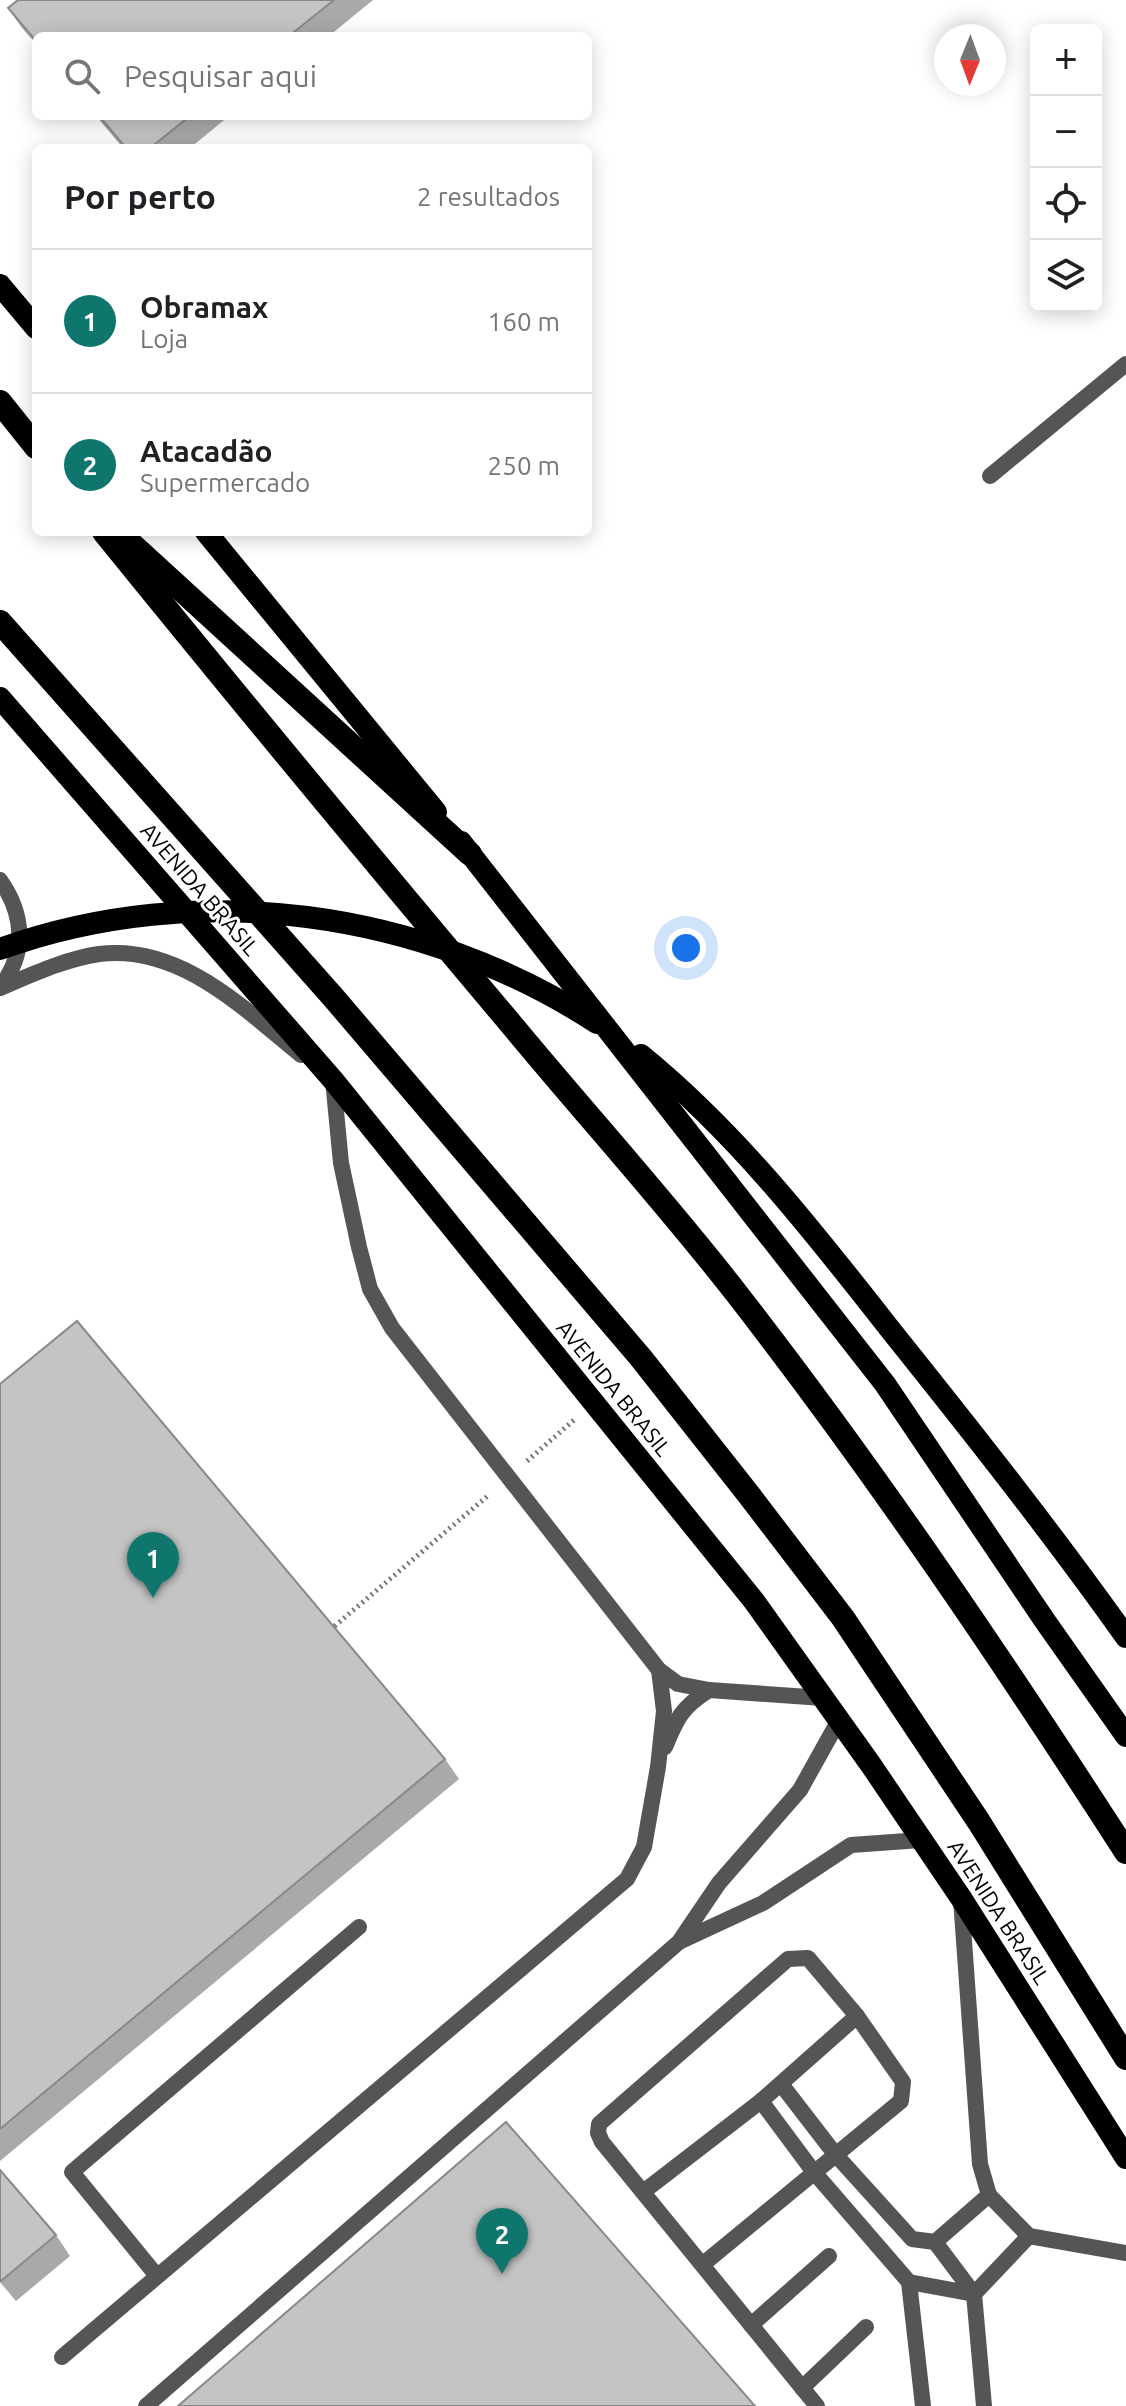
<!DOCTYPE html>
<html lang="pt">
<head>
<meta charset="utf-8">
<style>
  :root { --surface:#fff; --page:#f6f6f6; --text:#202124; --muted:#757577; --line:#e0e0e0; --accent:#0f766e }
  body { margin:0; font-family:Ubuntu,sans-serif; background:var(--page); color:var(--text) }
  .controls { position:absolute; right:24px; top:24px; display:grid; overflow:hidden; border-radius:12px; box-shadow:0 4px 20px #0003 }
  .controls button { width:72px; height:72px; display:grid; place-items:center; padding:0; border:0; border-bottom:2px solid var(--line); background:var(--surface); color:var(--text); font:40px sans-serif }
  .compass { position:absolute; left:934px; top:24px; width:72px; height:72px; border-radius:50%; background:var(--surface); box-shadow:0 4px 20px #0003; rotate:181deg }
  .you { position:absolute; left:686px; top:948px; width:28px; height:28px; margin:-20px; border:6px solid #fff; border-radius:50%; background:#1a73e8; box-shadow:0 0 0 12px #1a73e833 }
  .badge { display:grid; place-items:center; width:52px; height:52px; border-radius:50%; background:var(--accent); color:#fff; font-size:26px; font-weight:700 }
  .pin { position:absolute; translate:-50% -66px; filter:drop-shadow(0 2px 4px #0008) }
  .pin::after { content:''; position:absolute; top:42px; width:28px; height:24px; background:inherit; clip-path:polygon(0 0,100% 0,50% 100%) }
  .list { margin:0; padding:0; list-style:none }
  h2 { display:flex; justify-content:space-between; align-items:center; height:104px; margin:0; padding:0 32px; font-size:34px }
  h2 small { font-size:26px; font-weight:400; color:var(--muted) }
  .list li { display:grid; grid-template-columns:52px 1fr auto; gap:24px; align-items:center; box-sizing:border-box; height:144px; padding:0 32px; border-top:2px solid var(--line) }
  .list b { display:block; font-size:30px; white-space:nowrap }
  .list p { margin:0; font-size:26px; white-space:nowrap; color:var(--muted) }
  .list em { font-size:26px; font-style:normal; color:var(--muted) }
  .icon { flex:none; width:44px; height:44px; fill:none; stroke:currentColor; stroke-width:2; stroke-linecap:round; stroke-linejoin:round }
  .map { position:relative; flex:none; width:1126px; height:2406px; overflow:hidden }
  .search { position:absolute; background:var(--surface); box-shadow:0 4px 20px #0003; left:32px; top:32px; width:560px; height:88px; display:flex; align-items:center; gap:20px; box-sizing:border-box; padding:0 28px; border-radius:12px; color:var(--muted); font-size:30px }
  .panel { position:absolute; background:var(--surface); box-shadow:0 4px 20px #0003; left:32px; top:144px; width:560px; height:392px; border-radius:12px }
  .map>svg:first-child { display:block }
  .lines { fill:none; stroke-linecap:round; stroke-linejoin:round }
  .path { stroke:#777; stroke-width:5; stroke-dasharray:2 4; stroke-linecap:butt }
  .service { stroke:#555; stroke-width:16 }
  .minor { stroke:#555; stroke-width:16 }
  .trunk { stroke:#000; stroke-width:22 }
  .motorway { stroke:#000; stroke-width:24 }
  .wall { fill:#a9a9a9 }
  .building { fill:#c4c4c4; stroke:#898989; stroke-width:2 }
  .labels { text-anchor:middle; stroke-width:6; stroke-linejoin:round; paint-order:stroke }
  .street-label { font-size:22px; fill:#000; stroke:#fff }
</style>
</head>
<body>
<div class="map">
<svg width="1126" height="2406" viewBox="0 0 1126 2406">
  <rect width="100%" height="100%" fill="#fff"/>
  <g class="lines">
    <g class="path">
      <polyline points="527,1461 574,1420"/>
      <polyline points="330,1630 490,1494"/>
    </g>
    <g class="service">
      <polyline points="990,476 1126,364"/>
      <polyline points="333,1080 341,1163 359,1247 370,1289 392,1328 659,1670 678,1684 709,1690 823,1698"/>
      <path d="M665,1747c12,-29 17,-40 44,-57"/>
      <polyline points="961,1899 980,2164 989,2195 1029,2236 1126,2253"/>
      <polyline points="681,1941 763,1903 851,1845 921,1840"/>
      <polyline points="781,2084 835,2154 912,2239 935,2242 989,2195"/>
      <polyline points="761,2101 813,2171 909,2282 974,2294"/>
      <polyline points="643,2192 761,2101 857,2016"/>
      <polyline points="935,2242 974,2294 984,2406"/>
      <path d="M702,2265l199,-164 2,-19 -46,-66 -49,-58 -20,1 -189,165 -1,9 4,9c72,88 143,176 215,264"/>
      <polyline points="157,2276 72,2172 359,1927"/>
      <polyline points="909,2282 923,2406"/>
      <polyline points="974,2294 1029,2236"/>
      <polyline points="751,2325 829,2256"/>
      <polyline points="62,2357 627,1879 644,1847 658,1767 664,1711 659,1670"/>
      <polyline points="802,2388 866,2327"/>
      <polyline points="146,2406 679,1942 719,1883 800,1790 839,1720"/>
    </g>
    <g class="minor">
      <path d="M0,880c24,34 27,72 1,106"/>
      <path d="M0,988c31,-13 65,-29 99,-34 81,-10 144,54 202,101"/>
    </g>
    <g class="trunk">
      <polyline points="0,285 36,328"/>
      <polyline points="206,532 436,812"/>
      <polyline points="0,698 333,1080 754,1601 871,1765 961,1898 1126,2158"/>
      <polyline points="461,842 885,1384 1045,1621 1126,1736"/>
      <path d="M0,949c197,-71 423,-39 597,74"/>
      <path d="M641,1055c98,80 175,180 252,278 80,100 159,200 233,304"/>
    </g>
    <g class="motorway">
      <polyline points="0,402 36,447"/>
      <path d="M104,532c136,168 273,333 412,498 73,88 151,174 221,264 139,179 266,367 389,558"/>
      <polyline points="127,540 470,854"/>
      <polyline points="0,622 333,997 641,1358 749,1495 843,1618 979,1822 1126,2058"/>
    </g>
  </g>
  <g class="wall">
    <polygon points="18,0 373,0 329,36 36,36 36,44 22,28 8,8"/>
    <polygon points="96,116 229,116 190,148 123,148"/>
    <polygon points="0,1384 445,1759 459,1779 0,2161"/>
    <polygon points="0,2170 56,2235 70,2256 16,2301 0,2282"/>
  </g>
  <g class="building">
    <polygon points="18,0 334,0 289,36 36,36 36,41 8,8"/>
    <polygon points="99,116 190,116 150,148 126,148"/>
    <polygon points="77,1321 445,1759 0,2129 0,1384"/>
    <polygon points="506,2122 755,2406 178,2406"/>
    <polygon points="0,2170 56,2235 1,2281 0,2279"/>
  </g>
  <g class="labels">
    <g class="street-label">
      <text transform="translate(200 889) rotate(49)" y="8">AVENIDA BRASIL</text>
      <text transform="translate(614 1388) rotate(51)" y="8">AVENIDA BRASIL</text>
      <text transform="translate(999 1912) rotate(57)" y="8">AVENIDA BRASIL</text>
    </g>
  </g>
</svg>
<div class="controls">
<button>+</button>
<button>−</button>
<button><svg class="icon" aria-label="locate" viewBox="0 0 24 24"><circle cx="12" cy="12" r="6"/><path d="M12 2v4M12 18v4M2 12h4M18 12h4"/></svg></button>
<button><svg class="icon" aria-label="layers" viewBox="0 0 24 24"><path d="M12 4l9 5-9 5-9-5zM3 14l9 5 9-5"/></svg></button>
</div>
<svg class="compass" viewBox="-18 -18 36 36"><path d="M0-13l5 13h-10z" fill="#e53935"/><path d="M0 13l5-13h-10z" fill="#757577"/></svg>
<div class="you"></div>
<div class="pin badge" style="left:153px;top:1598px">1</div>
<div class="pin badge" style="left:502px;top:2274px">2</div>
<div class="search"><svg class="icon" aria-label="search" viewBox="0 0 24 24"><circle cx="10" cy="10" r="6"/><path d="M15 15l6 6"/></svg>Pesquisar aqui</div>
<section class="panel">
<h2>Por perto<small>2 resultados</small></h2>
<ul class="list">
<li><span class="badge">1</span><div><b>Obramax</b><p>Loja</p></div><em>160 m</em></li>
<li><span class="badge">2</span><div><b>Atacadão</b><p>Supermercado</p></div><em>250 m</em></li>
</ul>
</section>
</div>
</body>
</html>
